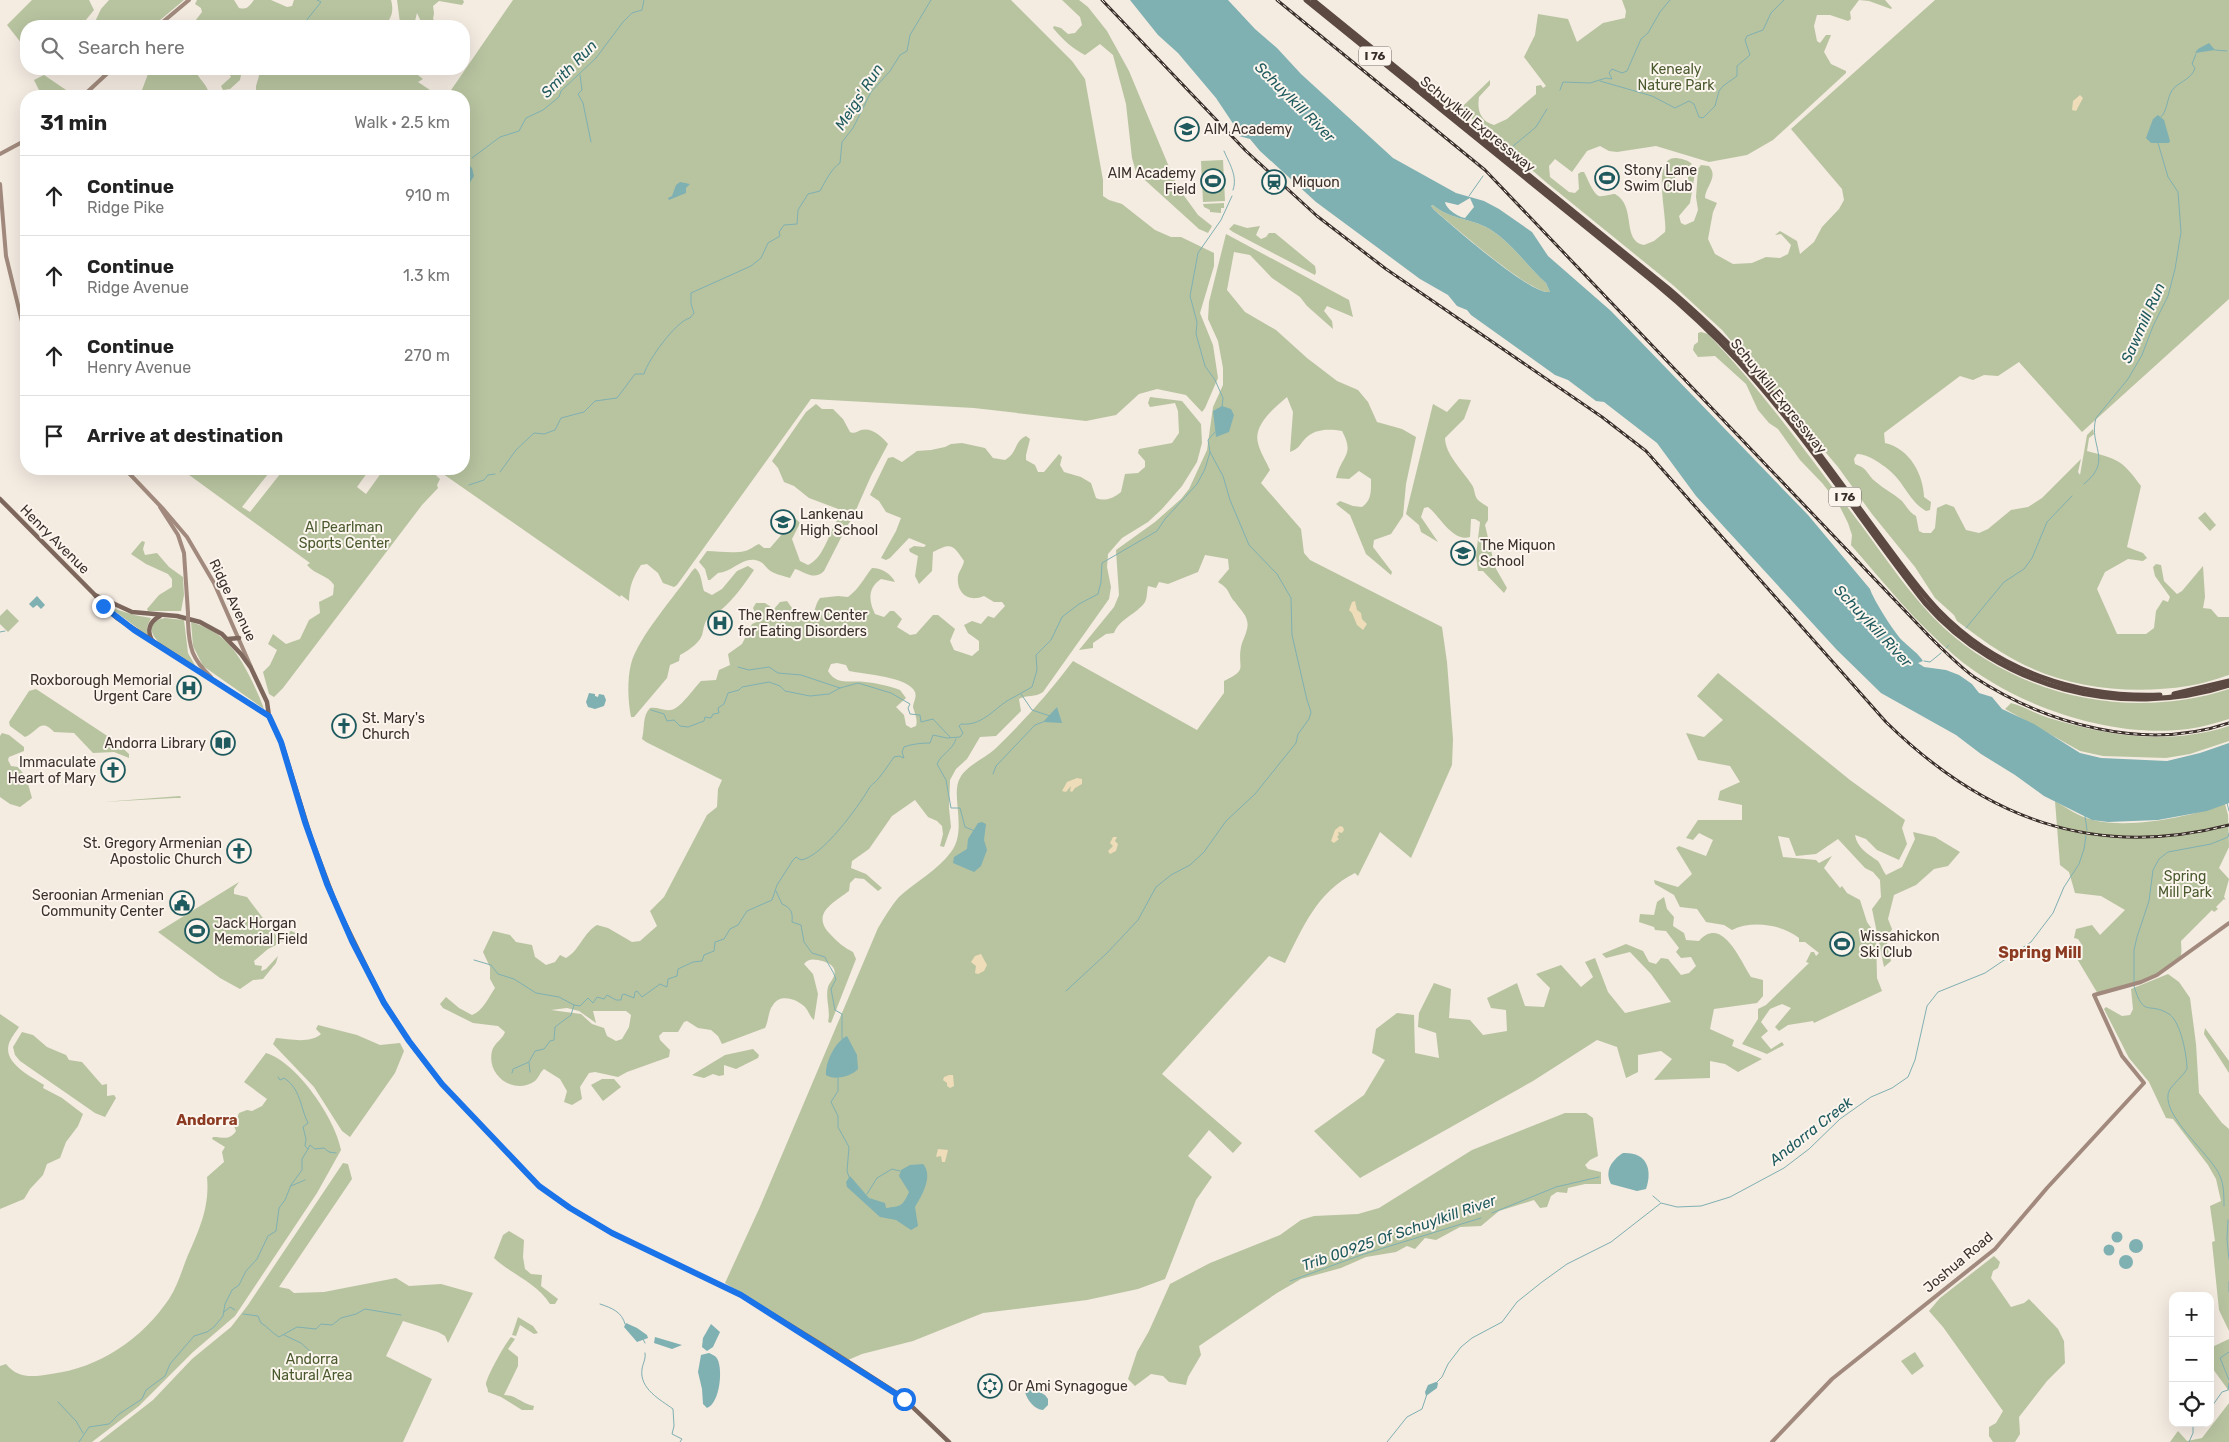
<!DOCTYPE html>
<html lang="en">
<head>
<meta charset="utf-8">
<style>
  :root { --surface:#fff; --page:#f2f2f2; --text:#222; --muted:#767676; --line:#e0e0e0 }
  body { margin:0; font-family:Rubik,sans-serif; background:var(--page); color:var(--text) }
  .controls { position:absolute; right:15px; bottom:15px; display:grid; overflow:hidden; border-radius:10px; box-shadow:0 5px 20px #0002 }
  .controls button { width:45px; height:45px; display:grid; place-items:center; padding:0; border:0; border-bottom:1px solid var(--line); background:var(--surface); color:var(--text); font:25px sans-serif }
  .stop { position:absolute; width:15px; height:15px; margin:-11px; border:4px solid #1a73e8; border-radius:50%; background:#fff }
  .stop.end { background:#1a73e8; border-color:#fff; box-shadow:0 1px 5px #0008 }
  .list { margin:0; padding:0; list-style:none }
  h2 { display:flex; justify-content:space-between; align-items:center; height:65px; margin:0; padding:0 20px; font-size:21px }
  h2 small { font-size:16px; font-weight:400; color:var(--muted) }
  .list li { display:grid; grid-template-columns:32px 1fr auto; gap:15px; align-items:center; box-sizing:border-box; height:80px; padding:0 20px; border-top:1px solid var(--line) }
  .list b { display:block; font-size:19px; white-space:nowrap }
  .list p { margin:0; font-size:16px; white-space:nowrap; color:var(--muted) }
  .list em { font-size:16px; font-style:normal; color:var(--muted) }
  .icon { flex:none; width:28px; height:28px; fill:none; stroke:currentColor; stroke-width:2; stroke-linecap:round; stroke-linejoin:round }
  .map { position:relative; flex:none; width:2229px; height:1442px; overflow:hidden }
  .search { position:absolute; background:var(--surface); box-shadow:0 5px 20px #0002; left:20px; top:20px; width:450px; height:55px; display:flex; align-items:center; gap:12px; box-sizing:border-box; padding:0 18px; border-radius:20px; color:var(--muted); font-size:19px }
  .panel { position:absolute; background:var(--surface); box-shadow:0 5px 20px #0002; left:20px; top:90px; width:450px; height:385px; border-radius:20px }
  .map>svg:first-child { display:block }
  .green { fill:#b8c4a0; fill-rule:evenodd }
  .sand { fill:#efdcb8 }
  .water { fill:#7fb0b2; fill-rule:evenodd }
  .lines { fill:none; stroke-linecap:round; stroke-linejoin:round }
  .stream { stroke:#7fb0b2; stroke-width:1 }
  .secondary { stroke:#a18a7d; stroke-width:4 }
  .primary { stroke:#7d675c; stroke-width:4.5 }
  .motorway { stroke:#5c4a42; stroke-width:5 }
  .rail-casing { stroke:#3b302b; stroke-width:3 }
  .rail { stroke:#fbf5ee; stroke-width:1; stroke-dasharray:4; stroke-linecap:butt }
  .secondary-bridge { stroke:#a18a7d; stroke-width:4 }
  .route { stroke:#1a73e8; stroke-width:6 }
  .labels { text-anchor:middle; stroke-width:4; stroke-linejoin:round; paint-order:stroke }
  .shield { fill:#fbf5ee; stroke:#756b66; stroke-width:1 }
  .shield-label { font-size:12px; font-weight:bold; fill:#3b302b }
  .park-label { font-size:14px; fill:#4a5a2e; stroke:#fbf5ee }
  .street-label { font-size:14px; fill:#3b302b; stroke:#fbf5ee }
  .poi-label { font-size:14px; fill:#3b302b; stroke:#fbf5ee; text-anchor:start }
  .water-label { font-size:15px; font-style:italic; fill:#1f5a5e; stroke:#fbf5ee }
  .neighbourhood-label { font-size:15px; font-weight:bold; fill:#8c3b22; stroke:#fbf5ee }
  .quarter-label { font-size:16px; font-weight:bold; fill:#8c3b22; stroke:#fbf5ee }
</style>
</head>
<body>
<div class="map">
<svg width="2229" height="1442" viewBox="0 0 2229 1442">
  <rect width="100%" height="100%" fill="#f4ebe1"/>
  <g class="green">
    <polygon points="32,0 89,0 94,10 81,26 26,26 26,49 7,25"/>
    <polygon points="109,0 184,0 153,26 93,26 101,9"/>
    <path d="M197,0h37l5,8c9,2 10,-2 15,-8h17l16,7 5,-1 2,-6h97c3,11 1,18 -7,26h-197l8,-5 7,-9 -1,-4 -6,-4z"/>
    <polygon points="397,0 463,0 464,2 462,5 439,1 433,6 434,13 433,19 440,26 423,26 417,13 414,25 400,23"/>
    <path d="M513,0h498l61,61 13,18 18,101v16l6,4 13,4 33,26 16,7h10l33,16v13l-14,47 13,32 5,33 -13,30 -3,4 -16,-17 -29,-6 -18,5 -23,21 -30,6 -112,-13 -163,-9 -134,186 -3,2 -11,-4 -5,-10 -11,-9 -6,1c-8,12 -12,22 -12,36l-8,-6 -1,2 -184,-128h28v-373h-17z"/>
    <path d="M1062,0h17l9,7 19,24 22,40 48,115 21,29 14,11 -4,7 -9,-4 -63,-57 -4,-14 -6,-54 -13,-49 -13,-11 -15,11c-12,-6 -23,-16 -32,-27l1,-2 7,2 7,6 7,-1 7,-8 -2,-8z"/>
    <path d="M1622,0h263l7,8 -1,1 -22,-8 -10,-1 -9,12 1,7 -3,2 -18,-6h-13l-3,11 3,15 3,2 6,-8h5l-7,17 7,12 15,7v2l-73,67 -26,15 -38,7 -53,-16 -39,6 -8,-1 -9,-5 -13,5 -15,21 -17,-13 -6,7 1,11 19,15 6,1 4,-4 -1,-15 3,-2h3c3,5 9,22 15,24 4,1 12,-2 16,-2 22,12 6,47 29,51l10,-4 11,-9c3,-14 -15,-77 12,-74 5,1 11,2 15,6l-17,11v7l7,7 6,-3v-9l5,-10h3l-6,36 -11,13 2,7 4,2 9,-4 4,-11 -2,-13 2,-28 3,-4 8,1c10,11 -4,21 -4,32l12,5 -4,9 -5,27 7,15 18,10 19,-1 14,-6 14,1 8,-4 3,-9 -10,-11 -6,1 5,-4 17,10 3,13 14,-12 8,-15 17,-18 5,-9 -2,-11 -51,-60 144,-129h294v299l-147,133 -63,-70 -21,14 -14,-1 -11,5 -13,-4 -76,57 1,10c25,6 38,31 39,54l7,5 -1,8 -4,1c-14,-8 -19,-21 -29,-33 -7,-9 -29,-25 -40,-24l-3,5 1,5c14,5 11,10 21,18 8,7 18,12 26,19 5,6 7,11 14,15l3,15 4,2h8l4,-5 2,-20 9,-4 8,3 12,23 13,3 9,-4 23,-19 17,-3 14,-9 39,-39 -3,13 2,3 7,-40 6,-6 1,5 -5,4 -2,13c31,8 35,9 54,35l-14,61 16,6 4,5 -4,3 -15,-2 -23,13 -8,17 20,45h29l8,-6 2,-17 7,-11 5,2 2,-5 -15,-21 -2,-9 3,-3 5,1 3,16 13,13 5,-3 21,-25 2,31 -2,11 8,1 7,8h11v58c-13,4 -27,9 -41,11 -64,10 -132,1 -187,-34 -15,-9 -29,-20 -44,-31l-3,-6 -19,-17 -20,-31 -43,-53 -34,-47 -116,-137 -48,-44 -127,-103 -82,-70 -2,-5 1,-3 26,-25v5l-11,12c-2,13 1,24 15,28l13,-6 29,-25v-8l5,-1 2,3 3,-2 -22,-29 11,-22 3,-21 30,5 9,23 26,-19 22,-5 1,-7z"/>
    <path d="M145,69h50c3,11 13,14 14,27h-61l-6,-6 6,-16z"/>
    <polygon points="227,69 254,69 251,74 241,75 240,80 230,89 223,90 221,86 231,77"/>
    <polygon points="261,69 410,69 423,79 418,82 439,96 256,96 256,86"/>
    <polygon points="44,75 75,96 42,96 34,80"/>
    <polygon points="1223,160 1225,201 1203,202 1201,161"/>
    <polygon points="1224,203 1224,208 1221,208 1221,213 1210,212 1210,210 1204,207 1203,204"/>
    <path d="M1433,205c16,14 35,13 53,22 24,13 40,38 60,56l4,9c-19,3 -97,-67 -116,-82l-3,-4z"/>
    <polygon points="1234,224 1247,228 1260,226 1256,235 1261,239 1266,237 1269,233 1275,233 1315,266 1316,272 1315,275 1233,232 1229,229"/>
    <path d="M1226,234l123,66 4,17 -26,-11 -3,5 8,10 1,8 -26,-23 -7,-9 -28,-19 -22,-23 -16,-3 -7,38 18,22 31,18 31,28 30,23 21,9 10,12 9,20 25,7 14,8 -10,47 -3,32 -12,18 -17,6 -1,7 19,25 -1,3 -25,-21 -16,-39 -14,-11 4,-3 13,5 9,1c10,-7 9,-17 9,-28l-12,-8 -10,8 -13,-1c6,-23 19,-23 6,-47 -12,-2 -28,-3 -38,9 -5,6 -6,9 -14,12l3,-40 -6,-15c-13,11 -34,28 -29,46 2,9 8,18 12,27l-9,13 40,46 3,24 6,7 132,67 5,35 6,77 -1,26 -41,93 -31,-26 -22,44 -3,-3c-38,19 -52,54 -70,90l-16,-7 -107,118 80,69 -9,10 -24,-23 -21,26 24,21 -16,23 -31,79 -27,10 -51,11 -104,13 -70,28 -51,13 -14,6 -123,-77 34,-74 119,-281c6,-10 13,-22 21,-31 16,-15 39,-27 52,-45 17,-22 -1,-57 9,-74 7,-13 24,-19 35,-29 29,-28 53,-55 78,-88l124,69 27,-37v-12c25,-12 13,-12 17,-34 1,-6 5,-12 6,-18 3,-12 -6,-18 -12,-27 -8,-9 -4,-12 -17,-20l11,-13 -1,-10 -23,-4 -7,17 -30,12 -9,-2 -3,6 -8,-2c-1,4 -1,13 -3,16 -8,12 -26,17 -31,31l-8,1 -13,9v5l-14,2 35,-43 5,-12 -3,-45 39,-28 26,-23 8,-10 18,-39 6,-43 10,-22v-17l-5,-27 -10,-22 1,-17z"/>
    <path d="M1701,332l7,2c58,61 103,125 153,191 26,35 51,73 83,103 76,69 187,93 285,61v30c-13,4 -27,8 -41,10 -77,10 -174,-23 -233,-73 -39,-33 -71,-73 -104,-111l1,-10 -4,-12 -9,-18 -16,-21 -23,-24 -22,-31 -9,-6 -11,-13 -12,-26 -31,-28 -17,1 -5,-7 1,-5 4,-3v-9z"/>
    <path d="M1150,397l32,4 19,23 1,19 -5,19 -15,24 -20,23 -14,13 -26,16 -14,16 -1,13 4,20 -2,12 -66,93c-8,6 -16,2 -24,7l2,12 -25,25 -16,1 -13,22 -11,10 -6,11 -1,28 2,19 -7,20 -4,-1 3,-12 -1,-8 -5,-5 -9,-4 -13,-17 -23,16 -23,33 -17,12 -1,7 15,6 16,14 -4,3 -14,-12 -9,-1 -5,5 -1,8c-16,12 -39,23 -18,44 6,7 14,13 22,17l3,7 -25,64 -3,-1c3,-11 -3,-23 0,-35 2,-6 9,-11 6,-18 -2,-6 -11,-8 -16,-9 -6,-1 -10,-1 -14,4l9,10 5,20 -4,26c-5,-4 -5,-9 -9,-13 -8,-8 -25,-14 -32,-2 -5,6 -4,15 -8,23l-43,16 -4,-8 -7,-6 -13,-2 -11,-7 -3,1 -6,10h-15l-4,4 1,4 10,10 -1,7 -42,15 -9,5 -23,-5 -6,1 -9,14 2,12 -10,6 -8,-3 3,-11 -7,-12 -16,-10c-3,2 -5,8 -9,12 -21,15 -49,-6 -43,-30 2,-8 11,-12 13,-19l-7,-6 -25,-3 -30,-15 -3,-4 6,-7 13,11 13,7c10,-3 17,-18 23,-27l-5,-9v-12l-7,-15 10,-21 17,4 6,7 16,3 3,12 11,8 9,-3 5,-7 6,3c13,-7 18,-26 31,-33l11,3 24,14 8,-1 17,-15 -7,-15 14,-14 43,-82 10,-8 1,-18 4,-9 -76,-38 -4,-3c3,-11 0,-23 8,-31 8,-1 14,3 21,2 9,-1 23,-22 30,-29l15,-1 3,-10 11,-5 -2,-11 14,-10 10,-20 7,-3 -6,-13 3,-5h9l9,6 6,-7 7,-1 10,14 13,5c5,-5 4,-14 10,-22l18,-2 10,1c12,-9 15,-18 24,-29 10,0 19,6 23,14l-14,-3c-14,9 -12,23 -6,35l9,3 6,-6h4l8,8 -5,8 13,8 6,-1 17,-19h5l17,14 -5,12 4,9 18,6 7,-6v-9l-11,-8 -4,-8 8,-4 9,3 7,-8 6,2 11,-12 -3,-4h-8l-10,-6c-16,7 -28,-3 -26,-20 1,-5 5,-9 6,-15 -11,-16 -12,-19 -31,-9l-1,19 -13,13 -4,-8 3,-20 -8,-4 -1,-3 5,-3 10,1 2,-2 -17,-7 -19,20 -4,2 -5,-2 15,-27 5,-13 -15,-6 -7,-11 -9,-6 18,-37 5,-1 9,5 15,-11 14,-1 14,-3 6,-3 11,-1 23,5 8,10 12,2c13,-7 9,-19 21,-24l4,3 -4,16v5l9,5 3,7h6l15,-18 3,3 -2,8 4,7 17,5 10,6 5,15c9,4 18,0 25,-6l4,-18 13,-1 7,-6v-6l-7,-8 1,-4 33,-6 7,-10 -1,-22 -3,-8 -25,4 -2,-4zM837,663l9,2 3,6c15,3 60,6 66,21 2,6 -2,10 -2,15 2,7 5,13 3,19l-5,2 -5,-3 -2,-10 -8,-8 10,-9 -6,-8c-10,-4 -24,-7 -35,-8 -15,-2 -28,4 -37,-11l3,-7zM567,1008l12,3 17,12 -3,-12h33l5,4 -2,12 -7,12 -6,2 -9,-5 -3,-8 -12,-4 -11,-10 -30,-4z"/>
    <path d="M1459,399l12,1 -7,19 -19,19c0,16 18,33 27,47 3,4 2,11 6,15 2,2 7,5 10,7v13l-3,5 10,42 12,21 -3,5 -21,-22h-5l-2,-15 4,-34 -5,-3h-4l-1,18c-18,5 -30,-21 -42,-30l-4,1 -3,9 17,25 -17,-10 -2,-7 -13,-11 27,-110 14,8z"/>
    <path d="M816,404l6,5h11l10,10 7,13c5,2 6,0 11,-2 10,-3 21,6 27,14l-17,32 -19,43 -5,7 -23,45c-10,10 -19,1 -29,-2l-5,9c-6,-2 -17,-4 -22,-9 -4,-4 -6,-8 -13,-9 -14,-2 -24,13 -37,13l-8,7h-2l-3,-11 -6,-7 8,-11c12,0 25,3 38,0 5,-1 9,-5 14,-7l5,4h6l13,-15v-15l7,-5 10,10 -8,16 8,22 8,4c18,-8 21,-37 33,-50v-5l-32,-12 -15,-12 -10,-4 -6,-14 -6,-7 34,-49z"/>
    <path d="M187,469h85l-30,38 8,5 34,-43h86l-13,18 9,7 18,-25h45l11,10 -3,6 1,3 -16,17 -139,183 -9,9 -5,-3 -6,-22 7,-7 7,-15 -9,-6 5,-10 13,10 14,-5 9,-19 11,-7 -1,-11 14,-7 1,-10c-6,-10 -19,-10 -27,-20l3,-2 -125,-91z"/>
    <polygon points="2205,512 2216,525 2210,531 2198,518"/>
    <polygon points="142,541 145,542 143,549 145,555 157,553 169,567 183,577 184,595 181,611 148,611 147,609 159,595 172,587 172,579 168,574 146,564 131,554"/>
    <path d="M748,566l6,4c-9,13 -20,29 -32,39 -4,3 -10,4 -13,8 -4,4 -5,9 -6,14 -1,11 -14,19 -23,24l-1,6 -9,4 -3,13 -33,39h-3c-3,-16 -4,-37 0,-53 7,-27 45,-69 61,-93l3,-3c7,6 6,14 9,23l8,4 10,-6 15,-18z"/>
    <polygon points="109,607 134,615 151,618 147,627 147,635"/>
    <polygon points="7,609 19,621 8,632 0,624 0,616"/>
    <path d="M165,618l19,2 4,33 8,14c-11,-7 -48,-25 -44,-40 2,-6 7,-8 13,-9z"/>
    <path d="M191,622c34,10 47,30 62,61 4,9 8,17 11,26l-61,-43 -10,-20z"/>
    <path d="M1718,673l132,107 55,40 -3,8 5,16 -8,16 -22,-10 -11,-11 -11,-4c2,13 13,19 23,26 3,4 5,10 8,14l16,-8 13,-28 -2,-7 22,5 25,15 -12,14 -14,3 -18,16 -22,10 -6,24 4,10 -5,14 4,18 -7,6 -12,-58 9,-12 -1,-17 -7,-8 -8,-4 -27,-29 -22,15 -20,2 -7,-18 -11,-2 5,21 33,3 3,3 13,-7 -8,12 16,20 2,-2 5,7 13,7 7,22 9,13 1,43 5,13 -68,32 -1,-2 -25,4 -9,6 -4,-4 16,-19 -9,-4 -12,5 -9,13 7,9 -7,6 10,12 11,-7 2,3 -17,9 -25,-10 16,-25v-10l8,-4 43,-42 -3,-1 5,-10h3l2,4 3,-3 -14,-11h-6v-4c-17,-14 -48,-18 -67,-8l-8,-5 -18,-3 -9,-13 -17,-2 -6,-12 -19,-11 -1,-4 24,7 14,-13 -16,-26 3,-2 27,10 7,-16 -14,-7 -6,7 -7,-2 12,-18h44v-15l-24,-5 2,-9 20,-9 -10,-16 -32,-6 -12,-27 18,4 19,-17 -26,-24z"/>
    <path d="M36,689l79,52 14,13v4l-15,-6 -21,1 -19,-20 -20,-1c-14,-15 -16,0 -29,5l-15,-11 -1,-4 20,-31z"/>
    <path d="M2011,703c12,3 23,10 35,14 61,19 121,29 183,9v15l-39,13 -24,4 -63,-2 -23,-5 -75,-42z"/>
    <polygon points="2,733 9,735 24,747 24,751 9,757 8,760 11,766 18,767 26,777 32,798 20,807 10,804 0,797 0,736"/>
    <polygon points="180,796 181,798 175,798 103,802"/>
    <path d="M2055,801c12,7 24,16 38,19 38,9 96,-3 132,-16l3,11 1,32 -10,21 10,11 -5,18 2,3 -2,-1 -8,8 2,2 -4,3 -2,-2 -31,31c0,3 1,11 0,14 -7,21 -64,33 -83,39l-25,-42 9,-7 -4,-6 -4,-1 2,-9 16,-4 8,10 25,-25 -24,-14 -26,-3 -6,-21 -9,-7z"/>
    <polygon points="239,882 234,889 234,894 247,897 278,938 291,931 296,933 292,937 268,949 254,961 255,965 262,966 261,971 266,969 278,956 276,963 263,979 253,980 240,989 220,978 158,932"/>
    <path d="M1664,897l3,12 7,8 -1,9 11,7 2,7 13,1c23,-26 41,19 52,36l12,3v16l-6,7 -43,6 -4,20 24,11 -2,6 30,13 -24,13 -13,-8 -15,-3v17l-56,2 18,-21 -11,-8 -23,4v17l-12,6 -9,-31 -20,-7 -64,41 -173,97 -46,-47 50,-36 21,-35 -13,-7 4,-24 21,-16 17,2 1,38 24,5 -3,-25 -18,-6 1,-14 15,-30 17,6 -2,29 21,2 13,15 24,-4 -1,-21 -15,-2 -4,-10 30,-15 8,23 19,1 6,-19 -14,-14 25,-9 20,22 12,-10 -8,-15 10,-4 13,34 17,21 46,-11 -20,-28 -21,-22 -24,6 -4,-4 24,-10 17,7 6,11 7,2 5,-6 7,1 13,16 8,-2 7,-7 -5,-9 -10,1 -5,-6 3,-4 -13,-17 -11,-1 -1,-3 -15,-5 1,-8 14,1 3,-13z"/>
    <polygon points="2168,974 2179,982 2190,998 2196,1044 2199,1093 2222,1123 2229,1129 2229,1331 2219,1310 2212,1242 2215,1241 2210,1206 2221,1201 2216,1179 2208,1165 2173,1119 2166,1118 2149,1082 2129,1058 2104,1009 2106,1007 2122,1016 2130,1015 2133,1009 2131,989"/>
    <path d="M0,1014l19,13c-3,5 -7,9 -9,14 -10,21 21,35 34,44l-1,3 19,10 21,16 -5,12 -12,16 -6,16 -13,6 -4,11 -13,14 -6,10 -24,10z"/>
    <path d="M318,1025l39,10 23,10 20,-2 4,8 -9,22 -45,64 -8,-6 -28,-44 -41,-43 3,-6c13,1 34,6 45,-4l-5,-5z"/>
    <polygon points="2205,1028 2229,1061 2229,1073 2204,1034"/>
    <polygon points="22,1032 33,1035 47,1047 66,1055 69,1060 82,1062 102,1085 107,1084 107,1096 114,1095 116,1098 105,1117 95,1113 20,1061 15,1055 13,1047"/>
    <polygon points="753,1049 759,1055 758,1058 736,1069 724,1065 724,1075 719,1076 713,1074 704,1078 692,1075 725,1055"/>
    <path d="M266,1053c31,9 70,67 75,97l-24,43 -82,123 -42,36 -54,54 -47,36h-92v-76l6,-2c12,15 27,13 45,10 48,-6 91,-35 118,-75 8,-12 12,-26 17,-39 12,-28 24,-51 21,-83l17,-15 -2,-10 3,-5 -13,-8 1,-2c11,0 16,4 23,-6l-2,-5 5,-13 8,-3 5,1 10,-5 5,-7 -23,-17z"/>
    <polygon points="602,1079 614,1079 621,1087 603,1101 591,1085"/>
    <polygon points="1565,1113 1586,1113 1593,1118 1598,1156 1590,1160 1585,1165 1588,1169 1601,1172 1601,1184 1585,1184 1568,1188 1567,1193 1557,1192 1551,1196 1547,1207 1540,1208 1534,1200 1499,1211 1481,1226 1460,1227 1436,1240 1425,1238 1415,1249 1407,1246 1396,1252 1366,1257 1341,1268 1301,1279 1277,1293 1199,1346 1201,1355 1188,1377 1186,1385 1169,1382 1163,1376 1151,1374 1135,1386 1128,1379 1137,1352 1149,1331 1170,1284 1210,1263 1280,1235 1301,1220 1314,1216 1358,1214 1379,1208 1472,1150"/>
    <polygon points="343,1163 348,1164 352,1179 279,1287 289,1289 294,1293 324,1292 396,1278 409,1286 441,1284 473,1293 448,1343 445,1336 438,1332 403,1321 386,1356 432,1379 403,1442 99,1442 153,1400 192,1359 231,1327 248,1305"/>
    <path d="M509,1231l15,9 -1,17 2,12 6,5 11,1 -1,11 17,13 -3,5h-5c-14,-22 -38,-29 -56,-46l9,-23z"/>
    <polygon points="1994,1256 2000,1262 1998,1268 1993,1271 1991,1278 2011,1307 2024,1303 2029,1299 2058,1329 2064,1341 2065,1363 2047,1381 2019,1417 2020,1434 2015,1442 1993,1442 1989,1436 1989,1427 1996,1423 2003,1411 1943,1327 1929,1311 1940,1298"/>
    <polygon points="518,1317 533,1326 538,1333 534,1334 520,1325 516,1336 512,1335"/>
    <path d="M511,1337l4,2 -7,10 10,8v9l-14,29c12,0 18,9 30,11l-1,4h-11l-21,-13 -13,-5c0,-3 -1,-5 -2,-7 -1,-6 20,-43 25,-48z"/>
    <polygon points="2229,1339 2229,1391 2210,1365 2210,1348"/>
    <polygon points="1915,1352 1924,1366 1912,1375 1901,1361"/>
    <polygon points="2229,1403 2229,1442 2170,1442 2178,1431 2187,1441 2202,1438"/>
  </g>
  <g class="sand">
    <polygon points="2080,95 2083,98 2076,111 2072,110 2073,101"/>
    <polygon points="1355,601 1357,610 1361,613 1362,619 1367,624 1363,630 1357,625 1352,613 1349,610 1352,602"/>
    <polygon points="1077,778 1082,779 1082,784 1075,788 1072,792 1070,791 1071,786 1066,792 1062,791 1067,782"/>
    <polygon points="1340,826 1343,827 1344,830 1342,833 1338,832 1339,835 1337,837 1339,839 1334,843 1331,841 1335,830"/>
    <polygon points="1113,837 1117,837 1115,841 1118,844 1116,851 1110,854 1108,851 1113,846 1110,843"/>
    <polygon points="981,954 987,965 984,971 978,974 975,973 976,966 971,962 975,956"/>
    <polygon points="949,1075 953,1075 954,1086 950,1088 947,1086 947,1083 943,1080 944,1077"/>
    <polygon points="938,1149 948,1150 945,1162 942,1162 941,1156 936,1157"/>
  </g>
  <g class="water">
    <path d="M1130,0h98l27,29 22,19 24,26 92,84 63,35 28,8 15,8 33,23 16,24 63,55 197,204 62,74c3,10 26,47 34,53 7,7 14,11 19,19l-5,2 6,4 22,3 13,5 13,9 7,9 13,4 10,12 32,15 46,29 21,5 66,3 33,-8 29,-10v60l-22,8 -49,9 -50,2 -16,-2 -48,-24 -29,-21 -34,-21 -25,-19 -75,-42 -44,-43 -111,-121 -30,-33 -39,-53 -53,-41 -8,-1 -28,-21 -13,-5 -84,-60 -4,-5 -10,-4 -9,-11 -28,-16 -104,-77 -56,-51 -10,-12 -11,-3 -1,-5 -22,-33 -38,-45 -20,-18zM1470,198l4,9 -9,11c-7,-1 -19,-9 -20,-16l13,3zM1433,205c16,14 35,13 53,22 24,13 40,38 60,56l4,9c-20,3 -97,-66 -116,-82l-3,-4z"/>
    <polygon points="2209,43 2215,50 2195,53 2198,49"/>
    <polygon points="2158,115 2164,120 2170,141 2169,143 2151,143 2146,138 2153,119"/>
    <polygon points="464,161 472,168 474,176 464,192"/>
    <polygon points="680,182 690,184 686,188 686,193 669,200 668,198 672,196 676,185"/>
    <polygon points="1222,406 1231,409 1234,415 1229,432 1216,437 1213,411"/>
    <polygon points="37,596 45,605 41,609 37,605 33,608 29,604"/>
    <polygon points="589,693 595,694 595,696 598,697 599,694 604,695 606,700 604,706 595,709 588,707 586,702"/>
    <polygon points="1057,707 1062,723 1043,722"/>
    <polygon points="982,822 986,824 984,840 987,850 981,866 974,872 953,863 954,857 967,849 968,839 978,823"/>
    <path d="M847,1036l10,19 1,14c-6,7 -24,12 -32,6 -1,-13 9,-33 21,-39z"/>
    <path d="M1623,1153c23,-1 30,15 23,36l-9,2 -26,-7c-7,-13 1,-24 12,-31z"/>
    <path d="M923,1164c11,12 -2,33 -8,43l3,19 -7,4 -15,-10 -16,-3 -33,-30 -1,-5 4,-6 19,22 16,5 1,5c15,-2 16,-1 23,-16l-10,-16 2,-6 9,-5z"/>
    <circle cx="2117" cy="1237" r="5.5"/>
    <circle cx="2136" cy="1246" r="7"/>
    <circle cx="2109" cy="1250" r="5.5"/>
    <circle cx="2126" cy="1262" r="7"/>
    <polygon points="626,1323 637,1328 647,1335 648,1338 637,1342 624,1327"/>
    <polygon points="711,1324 720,1332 713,1347 707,1351 702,1347 703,1338"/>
    <polygon points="655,1337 682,1345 672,1349 654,1343"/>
    <path d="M709,1353c2,1 5,2 7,4 8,9 4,47 -9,51l-4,-4 -1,-15 -4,-17 3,-17z"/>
    <polygon points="1436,1382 1438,1383 1437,1388 1426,1396 1425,1392 1428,1385"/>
    <path d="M1032,1388l13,7 3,4v6l-5,5c-8,0 -16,-10 -18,-18z"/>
  </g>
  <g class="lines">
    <g class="stream">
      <polyline points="302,26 321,2 317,0"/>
      <polyline points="2215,50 2227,51"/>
      <polyline points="580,75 582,90 578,94 583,103 591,142"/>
      <polyline points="1600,81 1652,96 1675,108 1689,101 1694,104 1699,117 1703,118 1715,106 1719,91 1723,86 1737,76 1737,66 1750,55 1745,40 1747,36 1763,30 1771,13 1784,0"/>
      <polyline points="1560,90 1563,82 1590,83 1606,78 1612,79 1609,73 1612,69 1622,73 1627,71 1641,39 1648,33 1660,12 1670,0"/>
      <path d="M2161,117c8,-8 5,-22 14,-30 7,-6 17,-9 20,-19l-3,-4 4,-10"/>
      <polyline points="1512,147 1536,127 1547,109"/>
      <path d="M1224,151c5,12 14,25 9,39"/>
      <polyline points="472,158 500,137 519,131 526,118 543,110 559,97 561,91 596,58 623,22 632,13 642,10 644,0"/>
      <polyline points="1469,196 1483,176"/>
      <polyline points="1222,407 1223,398 1215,380 1205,366 1196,334 1197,322 1190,296 1198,253 1221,220 1232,196"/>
      <path d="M500,472l16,-22 18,-17 10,1 11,-4 6,-12 23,-6 11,-11 22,-3 18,-24h9c4,-14 32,-53 46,-56l4,-5 -3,-9v-11l60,-27 10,-8 7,-15 12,-7 -1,-4 5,-7 13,-1 1,-14 10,-16 12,-3c5,-9 11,-22 20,-28l2,-21 11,-14 18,-36 19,-21 10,-16 7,-4 3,-16 21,-35"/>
      <path d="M2084,484c30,-24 4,-38 12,-66l32,-39 14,-24 11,-29 15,-30 7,-27 6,-37 -3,-40 -10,-15 -10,-34"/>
      <polyline points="469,485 484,480 488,475 495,474"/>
      <polyline points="1966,628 2004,582 2024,569 2032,558 2047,522 2072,496"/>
      <polyline points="0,632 5,631"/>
      <polyline points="1946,648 1949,645"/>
      <polyline points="1924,661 1930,662 1941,653"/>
      <polyline points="738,667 749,670 769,667 778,673 801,675 840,688"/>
      <polyline points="1021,694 1032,710 1050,716"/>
      <polyline points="651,710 664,714 667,721 674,720 680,726 688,727 704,721 705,717 711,718 713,714 719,713 718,708 724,704 728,693 739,690 742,687 769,682 780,686 785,691 810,696 829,694 840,688 858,683 891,693 910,704 908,708 910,714 920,715 921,722 933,719 950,737"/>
      <path d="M956,739c-4,12 -14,14 -19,25l9,16 5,28h9l5,19 10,4"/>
      <polyline points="993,774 996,766 1035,725 1043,722"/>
      <polyline points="2227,803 2229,811"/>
      <polyline points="2085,816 2087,830"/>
      <path d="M776,891l6,13c9,4 11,8 10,18l9,3 3,17 8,11 13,4c3,8 8,13 11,22l-5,10 4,21 7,4v25"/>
      <polyline points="474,960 491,965 498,974 514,979 536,993 559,997 574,1005"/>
      <polyline points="2134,982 2134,950 2137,937 2149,901 2153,870 2159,859 2168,852 2211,844 2228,837 2229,833"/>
      <path d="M2134,986c10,33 14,15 35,28 12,8 18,42 18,55 -4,7 -12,13 -17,20 -14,23 42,66 50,87 4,9 4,21 4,30"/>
      <polyline points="1066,991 1107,953 1138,920 1156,887 1171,875 1190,865 1204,852 1226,821 1255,794 1296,743 1298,734 1309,719 1311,712 1307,700 1292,635 1291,598 1277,574 1249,545 1230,500 1223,476 1210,452 1208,440 1215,432"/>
      <polyline points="529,1063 530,1072"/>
      <path d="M512,1073l1,-4 16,-7 6,-11 9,-2 6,-8 4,-1 1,-13 16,-12 3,-10 6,1 8,-8 5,5 4,-6 7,2 3,-4 9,5h5l1,-5 2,-1 10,4 1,-6 2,-1 5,6 18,-13 7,3 1,-8 9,-3 1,-7 15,-7 9,-1 2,-6 10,-4 1,-9 9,-3 6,-10 8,-4 9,-14 25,-11 5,-15 16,-25 3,-3 5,3c21,-3 57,-53 67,-70 2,-5 7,-7 10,-11 6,-7 11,-15 16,-22l5,-1 5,2 -2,-6 2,-5c7,-3 18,-4 26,-4l3,-8 14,3 13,-1 3,-4 -4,-7 2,-2c20,2 31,-13 46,-23 8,-5 17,-9 25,-14l5,-17 -1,-15 15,-15 11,-23 17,-13 19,-10 3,-12 1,-19 55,-32 8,-12 32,-35 8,-15 5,-17"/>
      <polyline points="838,1078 838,1091 831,1102 838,1116 838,1127 849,1147 847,1171 849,1177"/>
      <polyline points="308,1149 310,1145 315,1149 324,1148 329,1152 336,1153"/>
      <polyline points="291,1186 305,1180"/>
      <polyline points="867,1194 877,1178 892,1169 900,1171"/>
      <polyline points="1653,1196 1660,1202"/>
      <polyline points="1492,1213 1556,1187 1599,1177"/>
      <polyline points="2228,1220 2227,1239 2229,1259"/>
      <polyline points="1290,1281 1364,1254 1481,1218"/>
      <polyline points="2229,1282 2229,1292"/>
      <path d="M600,1304c12,4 22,8 25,20"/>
      <polyline points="224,1312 230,1307 235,1310"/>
      <path d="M243,1314l15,2 3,7c7,4 11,10 18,14l18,-10 19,2 5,-5 11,1 9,-7 15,-4 9,-5 36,6"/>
      <polyline points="284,1335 301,1343 313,1354"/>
      <polyline points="643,1339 645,1343"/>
      <polyline points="2229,1352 2220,1358 2229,1380"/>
      <path d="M645,1353c1,6 -2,10 -3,16 -3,20 19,31 31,40l1,17 -2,8 10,5 -2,3"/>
      <polyline points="1436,1383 1442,1377 1448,1364 1461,1347 1472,1338 1502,1322 1517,1302 1542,1282 1567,1264 1611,1242 1661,1203 1677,1207 1701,1206 1730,1197 1784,1168 1809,1149 1840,1119 1871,1097 1892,1088 1908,1077 1915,1060 1927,1006 1938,992 1985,973 2031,942 2053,913 2064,887 2079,864 2084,849 2086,836"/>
      <polyline points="58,1402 76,1421 83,1433"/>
      <polyline points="2210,1409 2222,1392 2228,1390 2229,1383"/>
      <path d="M79,1442l10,-15 20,-3 10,-10 23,-15 4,-9 19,-14 5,-12 24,-28 13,-4 7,-5 9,-11 2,-12 7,-14 7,-5 7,-14 11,-12 11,-23 8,-5 3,-23 6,-8 6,-15 11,-15v-11l6,-10 -3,-3 1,-7 -3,-12 5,-4c-8,-16 -7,-34 -24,-45l-4,2 -2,-3"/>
      <polyline points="1387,1442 1407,1417 1422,1409 1427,1394"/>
      <polyline points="2189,1442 2193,1433 2193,1425 2195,1423"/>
    </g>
    <g class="secondary">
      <polyline points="158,26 189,0"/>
      <polyline points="83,96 112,69"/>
      <polyline points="0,154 26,140"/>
      <polyline points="0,184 6,256 26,338"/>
      <polyline points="125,469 164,510 187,537 214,583 251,667"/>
      <polyline points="160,507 178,535 184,553 188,613"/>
      <path d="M188,622c1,26 4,37 23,55"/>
      <polyline points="1772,1442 1832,1379 1995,1249 2047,1188 2144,1083 2122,1056 2094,995 2141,982 2157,975 2229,923"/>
    </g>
    <g class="primary">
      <polyline points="0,499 95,595 103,606 117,618 269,716"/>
      <polyline points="95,595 132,612 177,616 200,622 222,634 241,654 251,668 267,702 269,716 282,744 311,838 337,907 382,999 409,1041 442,1084 539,1186 570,1208 612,1233 741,1295 822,1345 901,1396 949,1442"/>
      <polyline points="228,639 239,638"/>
      <path d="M153,642c-7,-11 -4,-20 7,-26"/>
    </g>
    <g class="motorway">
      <path d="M1306,0l349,283c29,24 57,50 83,78 69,75 124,162 187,242 74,85 196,117 304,82"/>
      <path d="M1313,0l356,289c36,31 71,64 101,101 39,48 75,99 112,149 18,24 35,49 56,71 59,61 139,88 222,85"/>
      <polyline points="2174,694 2229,681"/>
    </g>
    <g class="rail-casing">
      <g id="rail">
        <path d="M1102,0l144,151 71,65 69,53 216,148 44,34 240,271c98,96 207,138 343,103"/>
        <path d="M1277,0l208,170 444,466c14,14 29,29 45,41 72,47 171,75 255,46"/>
      </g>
    </g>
    <use href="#rail" class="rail"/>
    <polyline class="secondary-bridge" points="188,613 188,622"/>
  </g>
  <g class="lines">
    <polyline class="route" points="103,606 134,630 269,716 281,742 305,822 327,884 352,941 384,1003 409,1041 442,1084 539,1186 570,1208 612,1233 741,1295 904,1399"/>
  </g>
  <defs>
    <g id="school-ring" transform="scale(1.25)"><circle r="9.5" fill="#fbf5ee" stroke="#1f5a5e" stroke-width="1.5"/><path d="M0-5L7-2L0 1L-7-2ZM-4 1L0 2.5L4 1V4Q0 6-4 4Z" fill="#1f5a5e"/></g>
    <g id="stadium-ring" transform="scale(1.25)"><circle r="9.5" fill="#fbf5ee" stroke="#1f5a5e" stroke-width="1.5"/><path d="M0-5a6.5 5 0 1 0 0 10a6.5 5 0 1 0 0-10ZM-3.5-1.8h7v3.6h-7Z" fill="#1f5a5e"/></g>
    <g id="station-ring" transform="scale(1.25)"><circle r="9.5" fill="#fbf5ee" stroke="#1f5a5e" stroke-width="1.5"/><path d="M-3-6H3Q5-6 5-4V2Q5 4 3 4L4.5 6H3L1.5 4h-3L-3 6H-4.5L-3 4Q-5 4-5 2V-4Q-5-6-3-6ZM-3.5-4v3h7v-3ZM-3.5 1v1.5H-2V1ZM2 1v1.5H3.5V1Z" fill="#1f5a5e"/></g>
    <g id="hospital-ring" transform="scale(1.25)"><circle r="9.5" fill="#fbf5ee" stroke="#1f5a5e" stroke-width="1.5"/><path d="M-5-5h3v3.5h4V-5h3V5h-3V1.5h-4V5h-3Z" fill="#1f5a5e"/></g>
    <g id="church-ring" transform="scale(1.25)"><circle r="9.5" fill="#fbf5ee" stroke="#1f5a5e" stroke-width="1.5"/><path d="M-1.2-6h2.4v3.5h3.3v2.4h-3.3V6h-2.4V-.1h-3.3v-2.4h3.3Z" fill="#1f5a5e"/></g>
    <g id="library-ring" transform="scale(1.25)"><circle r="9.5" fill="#fbf5ee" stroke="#1f5a5e" stroke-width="1.5"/><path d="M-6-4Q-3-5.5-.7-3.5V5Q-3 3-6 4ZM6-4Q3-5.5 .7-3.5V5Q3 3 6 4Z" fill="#1f5a5e"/></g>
    <g id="civic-ring" transform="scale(1.25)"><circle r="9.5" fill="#fbf5ee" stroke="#1f5a5e" stroke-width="1.5"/><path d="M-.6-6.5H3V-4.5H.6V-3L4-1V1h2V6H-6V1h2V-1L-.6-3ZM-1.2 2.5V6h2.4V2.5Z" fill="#1f5a5e"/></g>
    <g id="synagogue-ring" transform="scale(1.25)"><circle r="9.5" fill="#fbf5ee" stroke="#1f5a5e" stroke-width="1.5"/><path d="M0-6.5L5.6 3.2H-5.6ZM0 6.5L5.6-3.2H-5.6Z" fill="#1f5a5e"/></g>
  </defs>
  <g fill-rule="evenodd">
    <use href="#school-ring" x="1187" y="129"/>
    <use href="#stadium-ring" x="1607" y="178"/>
    <use href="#stadium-ring" x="1213" y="181"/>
    <use href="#station-ring" x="1274" y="182"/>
    <use href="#school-ring" x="783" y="522"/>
    <use href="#school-ring" x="1463" y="553"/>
    <use href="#hospital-ring" x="720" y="623"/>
    <use href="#hospital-ring" x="189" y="688"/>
    <use href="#church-ring" x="344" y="726"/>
    <use href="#library-ring" x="223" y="743"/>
    <use href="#church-ring" x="113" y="770"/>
    <use href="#church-ring" x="239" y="851"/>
    <use href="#civic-ring" x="182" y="903"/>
    <use href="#stadium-ring" x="197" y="931"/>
    <use href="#stadium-ring" x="1842" y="944"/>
    <use href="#synagogue-ring" x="990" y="1386"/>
  </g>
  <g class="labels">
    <g class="shield">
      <rect x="1359" y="46.5" width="32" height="19" rx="4"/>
      <rect x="1829" y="487.5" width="32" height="19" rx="4"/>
    </g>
    <g class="shield-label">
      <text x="1375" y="60">I 76</text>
      <text x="1845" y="501">I 76</text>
    </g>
    <g class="park-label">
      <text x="1676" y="74">Kenealy<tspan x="1676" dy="16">Nature Park</tspan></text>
      <text x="344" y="532">Al Pearlman<tspan x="344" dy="16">Sports Center</tspan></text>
      <text x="2185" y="881">Spring<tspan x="2185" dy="16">Mill Park</tspan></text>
      <text x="312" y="1364">Andorra<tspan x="312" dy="16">Natural Area</tspan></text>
    </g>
    <g class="street-label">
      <text transform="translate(1478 124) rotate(39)" y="5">Schuylkill Expressway</text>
      <text transform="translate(1779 396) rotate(51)" y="5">Schuylkill Expressway</text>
      <text transform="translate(55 539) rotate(45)" y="5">Henry Avenue</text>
      <text transform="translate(233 600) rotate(64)" y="5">Ridge Avenue</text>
      <text transform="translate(1958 1262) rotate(-40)" y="5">Joshua Road</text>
    </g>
    <g class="poi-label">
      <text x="1204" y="134">AIM Academy</text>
      <text x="1624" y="175">Stony Lane<tspan x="1624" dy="16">Swim Club</tspan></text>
      <text x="1196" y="178" text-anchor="end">AIM Academy<tspan x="1196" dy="16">Field</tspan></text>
      <text x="1292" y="187">Miquon</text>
      <text x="800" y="519">Lankenau<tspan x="800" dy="16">High School</tspan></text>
      <text x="1480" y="550">The Miquon<tspan x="1480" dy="16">School</tspan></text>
      <text x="738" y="620">The Renfrew Center<tspan x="738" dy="16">for Eating Disorders</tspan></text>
      <text x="172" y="685" text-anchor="end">Roxborough Memorial<tspan x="172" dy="16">Urgent Care</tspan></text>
      <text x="362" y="723">St. Mary's<tspan x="362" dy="16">Church</tspan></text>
      <text x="206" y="748" text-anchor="end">Andorra Library</text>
      <text x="96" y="767" text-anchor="end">Immaculate<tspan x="96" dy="16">Heart of Mary</tspan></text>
      <text x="222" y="848" text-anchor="end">St. Gregory Armenian<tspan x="222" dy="16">Apostolic Church</tspan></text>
      <text x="164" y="900" text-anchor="end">Seroonian Armenian<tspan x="164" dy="16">Community Center</tspan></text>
      <text x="214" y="928">Jack Horgan<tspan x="214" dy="16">Memorial Field</tspan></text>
      <text x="1860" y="941">Wissahickon<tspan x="1860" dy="16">Ski Club</tspan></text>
      <text x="1008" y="1391">Or Ami Synagogue</text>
    </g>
    <g class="water-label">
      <text transform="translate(569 69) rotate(-46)" y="5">Smith Run</text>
      <text transform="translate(859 97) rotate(-57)" y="5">Meigs' Run</text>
      <text transform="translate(1295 102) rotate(45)" y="5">Schuylkill River</text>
      <text transform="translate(2143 323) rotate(-66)" y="5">Sawmill Run</text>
      <text transform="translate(1873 626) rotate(47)" y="5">Schuylkill River</text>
      <text transform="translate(1811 1131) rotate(-38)" y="5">Andorra Creek</text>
      <text transform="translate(1399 1233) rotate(-19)" y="5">Trib 00925 Of Schuylkill River</text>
    </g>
    <g class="neighbourhood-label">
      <text x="207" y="1125">Andorra</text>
    </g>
    <g class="quarter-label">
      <text x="2040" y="958">Spring Mill</text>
    </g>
  </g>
</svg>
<div class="controls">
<button>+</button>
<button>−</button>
<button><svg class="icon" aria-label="locate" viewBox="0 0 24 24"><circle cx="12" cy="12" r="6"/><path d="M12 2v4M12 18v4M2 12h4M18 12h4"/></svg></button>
</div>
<div class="stop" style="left:904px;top:1399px"></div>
<div class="stop end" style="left:103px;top:606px"></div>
<div class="search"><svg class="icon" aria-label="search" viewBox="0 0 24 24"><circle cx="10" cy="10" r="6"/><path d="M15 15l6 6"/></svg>Search here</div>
<section class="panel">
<h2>31 min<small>Walk · 2.5 km</small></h2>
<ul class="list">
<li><svg class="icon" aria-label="ahead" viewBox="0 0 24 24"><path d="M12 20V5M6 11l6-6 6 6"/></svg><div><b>Continue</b><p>Ridge Pike</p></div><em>910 m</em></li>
<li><svg class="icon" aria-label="ahead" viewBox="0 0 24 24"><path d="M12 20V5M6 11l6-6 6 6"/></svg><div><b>Continue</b><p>Ridge Avenue</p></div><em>1.3 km</em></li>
<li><svg class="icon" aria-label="ahead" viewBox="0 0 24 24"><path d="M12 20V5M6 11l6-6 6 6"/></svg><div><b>Continue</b><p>Henry Avenue</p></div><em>270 m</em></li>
<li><svg class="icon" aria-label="arrive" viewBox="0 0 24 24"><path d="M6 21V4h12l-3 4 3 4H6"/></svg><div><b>Arrive at destination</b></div></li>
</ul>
</section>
</div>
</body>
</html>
